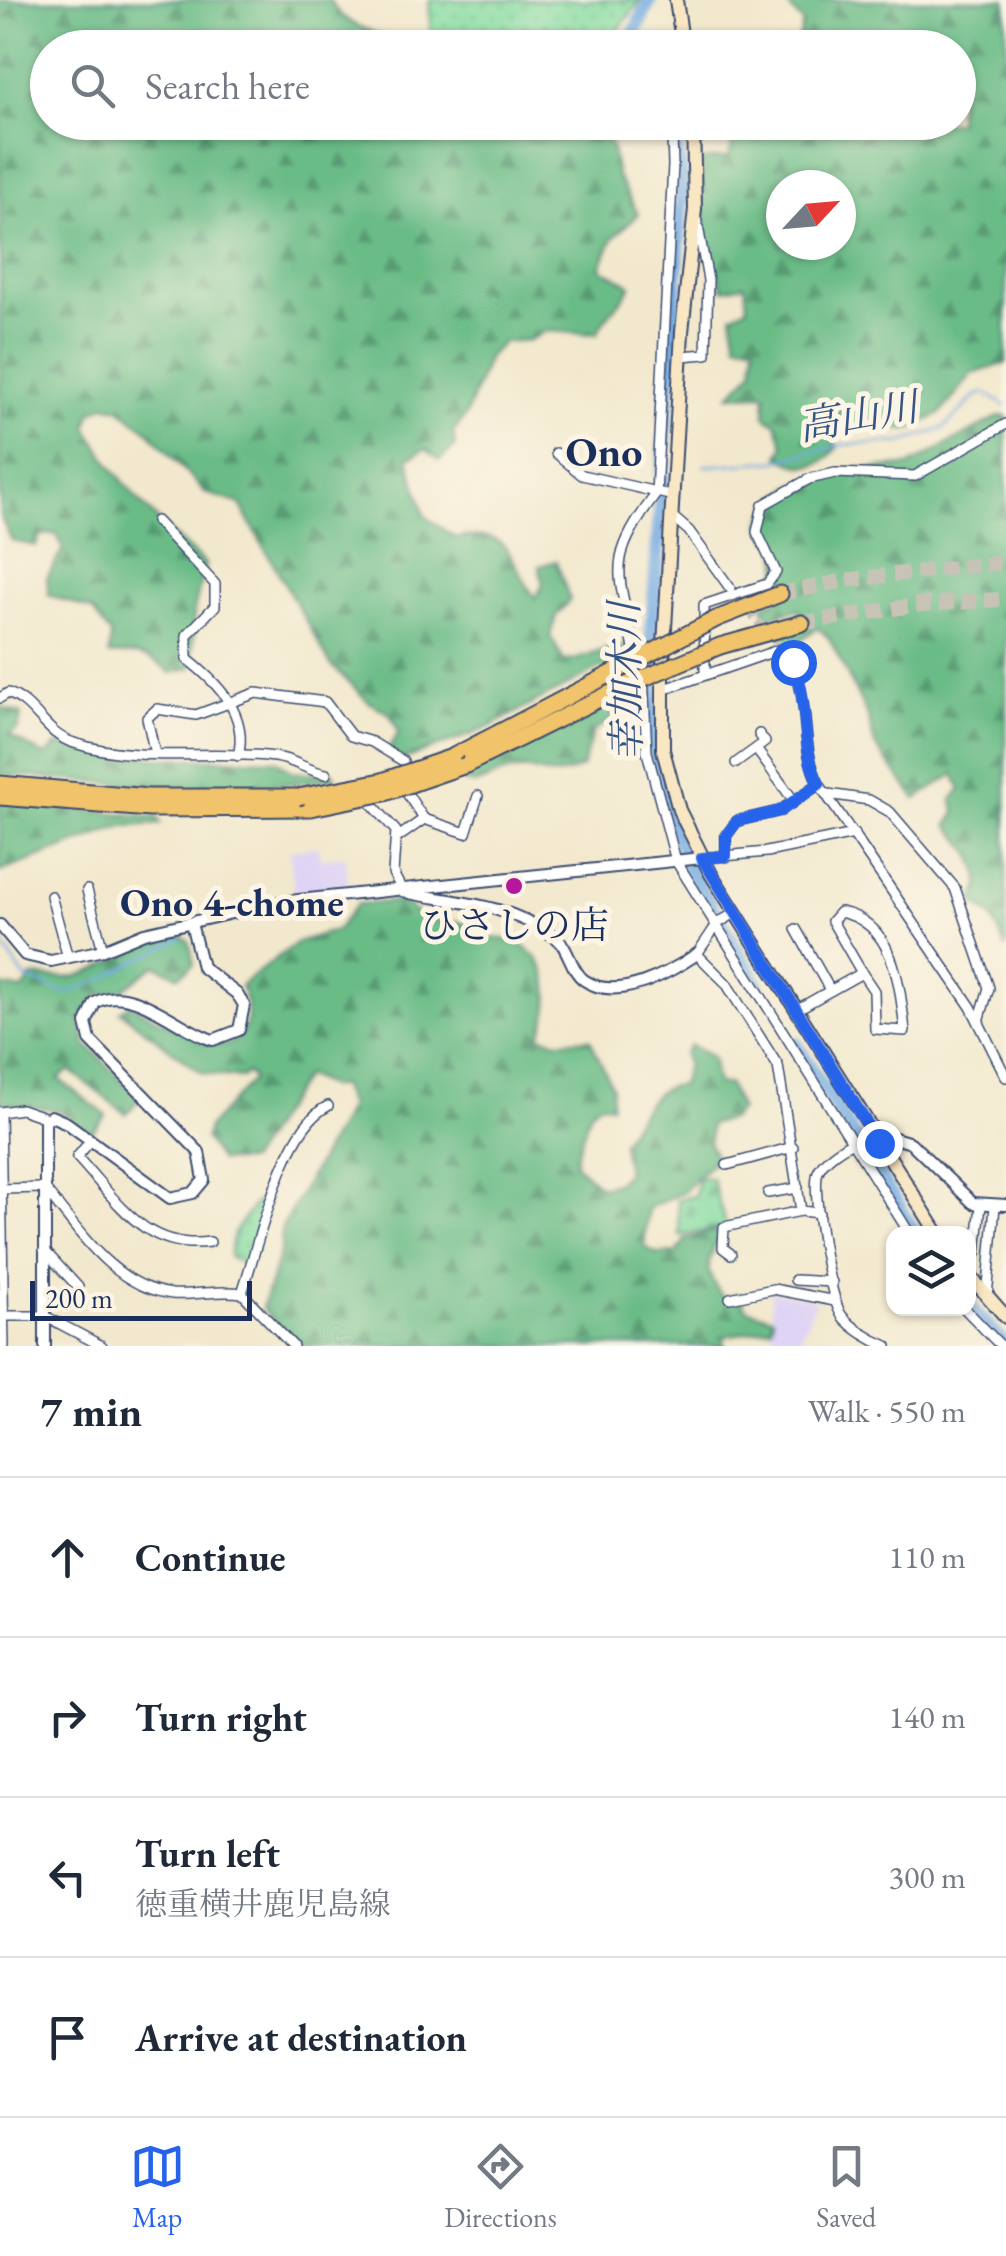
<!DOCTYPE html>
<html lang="en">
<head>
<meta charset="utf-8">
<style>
  :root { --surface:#fff; --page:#f6f6f7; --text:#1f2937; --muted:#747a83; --line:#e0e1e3; --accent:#2563eb }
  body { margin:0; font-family:"EB Garamond","Noto Serif JP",serif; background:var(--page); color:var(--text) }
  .controls { position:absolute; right:30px; bottom:30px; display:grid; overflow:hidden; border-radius:20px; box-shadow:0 2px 8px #0004 }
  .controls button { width:90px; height:90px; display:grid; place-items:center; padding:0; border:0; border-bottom:2px solid var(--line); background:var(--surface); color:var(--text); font:50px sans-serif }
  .compass { position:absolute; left:766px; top:170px; width:90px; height:90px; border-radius:50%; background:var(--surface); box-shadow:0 2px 8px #0004; rotate:64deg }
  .scale { position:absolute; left:30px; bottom:25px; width:222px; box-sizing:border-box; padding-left:10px; border:5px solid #1b2f5e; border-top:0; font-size:28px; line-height:35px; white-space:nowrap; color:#1b2f5e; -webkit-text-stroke:8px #fcf5e5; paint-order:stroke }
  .stop { position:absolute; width:30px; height:30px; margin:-22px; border:8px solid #2563eb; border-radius:50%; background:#fff }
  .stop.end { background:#2563eb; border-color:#fff; box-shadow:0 2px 10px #0008 }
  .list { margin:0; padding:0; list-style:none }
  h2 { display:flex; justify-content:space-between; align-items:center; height:130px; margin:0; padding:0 40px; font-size:42px }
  h2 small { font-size:32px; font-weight:400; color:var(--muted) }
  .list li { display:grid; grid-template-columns:65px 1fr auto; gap:30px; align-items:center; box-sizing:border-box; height:160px; padding:0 40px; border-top:2px solid var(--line) }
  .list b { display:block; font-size:38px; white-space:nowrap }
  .list p { margin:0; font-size:32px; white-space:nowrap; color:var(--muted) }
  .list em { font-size:32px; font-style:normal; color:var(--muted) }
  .icon { flex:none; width:55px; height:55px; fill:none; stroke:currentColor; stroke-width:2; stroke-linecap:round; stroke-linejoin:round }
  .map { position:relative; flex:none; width:1006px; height:1346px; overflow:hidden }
  .search { position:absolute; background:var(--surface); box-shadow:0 2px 8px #0004; left:30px; right:30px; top:30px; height:110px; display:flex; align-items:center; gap:25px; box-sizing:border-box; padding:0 35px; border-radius:55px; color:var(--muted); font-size:38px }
  .sheet { height:770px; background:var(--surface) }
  nav { display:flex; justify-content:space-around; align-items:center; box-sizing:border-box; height:140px; border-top:2px solid var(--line); background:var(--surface); font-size:28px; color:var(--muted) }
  nav a { display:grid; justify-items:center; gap:5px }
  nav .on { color:var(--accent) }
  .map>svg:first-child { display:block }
  .built { fill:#dfd4f5 }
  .forest { fill:url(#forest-firs); stroke:#427672; stroke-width:2.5; fill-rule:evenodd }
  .cemetery { fill:url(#cemetery-stones); stroke:#4f8680; stroke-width:2.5 }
  .park { fill:url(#park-dots); stroke:#4f8680; stroke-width:2.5 }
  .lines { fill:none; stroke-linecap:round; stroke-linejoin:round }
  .stream { stroke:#73abe2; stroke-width:2.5 }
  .river { stroke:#73abe2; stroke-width:14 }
  .minor-tunnel { stroke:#c7c3b7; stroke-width:9; stroke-dasharray:9 4.5; stroke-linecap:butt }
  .motorway-tunnel { stroke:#c7c3b7; stroke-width:15; stroke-dasharray:15 8; stroke-linecap:butt }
  .minor-casing { stroke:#3b4b6f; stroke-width:12 }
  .tertiary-casing { stroke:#3b4b6f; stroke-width:14 }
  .secondary-casing { stroke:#3b4b6f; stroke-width:16 }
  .motorway-casing { stroke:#3b4b6f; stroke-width:19 }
  .minor { stroke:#fff; stroke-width:9 }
  .tertiary { stroke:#fff; stroke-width:10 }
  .secondary { stroke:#f9e7c3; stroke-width:12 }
  .motorway { stroke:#f1c36a; stroke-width:15 }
  .motorway-bridge-casing { stroke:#3b4b6f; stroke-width:19; stroke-linecap:butt }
  .motorway-bridge { stroke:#f1c36a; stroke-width:15 }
  .route { stroke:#2563eb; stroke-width:12 }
  .poi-dot { fill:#b5179e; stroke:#fcf5e5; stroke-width:4 }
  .labels { text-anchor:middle; stroke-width:10; stroke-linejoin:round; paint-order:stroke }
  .poi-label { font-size:38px; fill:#1b2f5e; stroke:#fcf5e5 }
  .water-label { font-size:40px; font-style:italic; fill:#355486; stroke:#fcf5e5 }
  .neighbourhood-label { font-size:40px; font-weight:bold; fill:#1b2f5e; stroke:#fcf5e5 }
  .quarter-label { font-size:42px; font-weight:bold; fill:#1b2f5e; stroke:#fcf5e5 }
</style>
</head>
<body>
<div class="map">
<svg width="1006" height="1346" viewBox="0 0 1006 1346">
  <defs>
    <pattern id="forest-firs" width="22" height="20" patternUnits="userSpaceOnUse" patternTransform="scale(2.5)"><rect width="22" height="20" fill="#6abc87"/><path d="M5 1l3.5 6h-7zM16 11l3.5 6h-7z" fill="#569972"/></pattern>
    <pattern id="cemetery-stones" width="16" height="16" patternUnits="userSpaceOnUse" patternTransform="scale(2.5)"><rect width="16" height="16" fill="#83dca1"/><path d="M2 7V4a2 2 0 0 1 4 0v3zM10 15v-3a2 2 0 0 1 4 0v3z" fill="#71bd8d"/></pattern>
    <pattern id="park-dots" width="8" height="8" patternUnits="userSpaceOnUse" patternTransform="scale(2.5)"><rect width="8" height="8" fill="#83dca1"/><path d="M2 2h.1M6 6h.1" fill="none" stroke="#71bd8d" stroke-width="1.8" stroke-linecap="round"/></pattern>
  </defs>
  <rect width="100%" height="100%" fill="#fcf5e5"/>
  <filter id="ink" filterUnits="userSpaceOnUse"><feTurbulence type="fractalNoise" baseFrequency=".01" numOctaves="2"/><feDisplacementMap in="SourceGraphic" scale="20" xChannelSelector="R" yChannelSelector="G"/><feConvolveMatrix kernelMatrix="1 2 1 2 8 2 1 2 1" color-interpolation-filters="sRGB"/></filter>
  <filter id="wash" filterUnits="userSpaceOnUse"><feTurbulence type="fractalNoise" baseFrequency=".0048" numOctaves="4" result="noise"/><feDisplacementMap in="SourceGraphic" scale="40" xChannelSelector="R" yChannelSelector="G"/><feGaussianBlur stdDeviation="2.25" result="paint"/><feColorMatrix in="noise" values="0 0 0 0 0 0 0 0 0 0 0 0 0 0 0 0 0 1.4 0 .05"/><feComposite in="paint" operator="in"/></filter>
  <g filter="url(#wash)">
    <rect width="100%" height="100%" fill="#f2e8cd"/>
    <g class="built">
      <polygon points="318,847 320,859 345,856 348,884 341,890 294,893 290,850"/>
      <polygon points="771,1290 816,1301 798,1343 782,1342 772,1333"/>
    </g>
    <g class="forest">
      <path d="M0,0h330c15,32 51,29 74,47l-356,1v74l543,1 20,22 6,31 21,38 -25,24 -13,30 31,17c-9,20 -27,29 -34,49l-51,-3 -16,9 -27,2 -15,15 -22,58 -13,18 2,13 -15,14 -15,-11 -17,10 17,57 30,22c59,-10 52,20 80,60l8,-13 -4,-19 17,-5 14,39 -14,16 -6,20 14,25c21,0 40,-15 62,-16l3,8 -146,77 -90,33 -3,-16 9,-15 -9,-18 -21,-12 -38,-37 -92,-162 -34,-10 -56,-62 -30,-23 -15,-3 -13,8 -4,13c28,55 72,98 118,138l-11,47 -2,56 -21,6c-19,-17 -36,-21 -62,-18l2,-20 -19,-25 -43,-15 -2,-17 16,-29 -6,-15 -17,1 -4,11 -24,-5 -12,-25z"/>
      <path d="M783,0h223v363l-34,11 -32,40 -33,16 -68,-8 -12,12 11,12c-16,23 -36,25 -59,10l5,-10 -7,-22 -12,-8 1,-22 -36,1 23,-24 2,-27 -18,-1 -5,-28 15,-8 -2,-22 -22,4 -20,-60 -1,-69 27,-3 4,-16 -20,-3 -7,-8 3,-8h249v-74l-161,-1 6,-24zM781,185h60v60h-60z"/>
      <path d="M1000,416h6v533l-14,-32 -19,-15c17,-29 -5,-55 -25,-77l8,-12 -4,-14 9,-10 -7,-15 -38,25 -41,-54 -8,-31 -38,-76 -11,-10 -27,18 -12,-13 27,-8 -7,-16 -32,9 -4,-13 30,-13 -7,-15 -12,6c12,-22 1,-41 -13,-60l11,-23 21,-14 56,-16 59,-4z"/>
      <path d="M641,685v9l-18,9 -3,11 -27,18 -11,35c-41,18 -41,-3 -71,4 -19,4 -27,16 -47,11l-6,-9z"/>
      <path d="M0,707l22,7 -4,15 -9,6 36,21 12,-11 100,13 119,2 17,13 39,-1 3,6c-111,17 -223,6 -335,-4z"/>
      <polygon points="0,802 157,817 161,824 122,826 0,872"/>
      <path d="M401,901c9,5 18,16 27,18 23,7 39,-6 49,21 63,-11 86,43 63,96l18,5 32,-2 22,48 -1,18 -11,-2 -10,8 -14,45 -1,8 25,23 16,-4 11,-11 -5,-30c15,-23 29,-57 59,-57l6,-20 -3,-11 6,-9 22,12 5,28 11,-1 12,26 -9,9 -21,5 -1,19 7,15 -34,35 -34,15 -4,38 13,8 19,-1 10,-14 31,-9 2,8c-15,26 -14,36 5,60l15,-4 7,15 27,8 -2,10 -49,10 3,9h-426l-37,-38 19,-58 1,-23 67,-120 -9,-22 -9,2 -26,-12 -56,86h-29l-15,-22 3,-12 45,-48 -6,-6 -6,5 -39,-5 -82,-62 10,-6 77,39h21c26,-15 22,-35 12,-58l58,-44 39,-12 20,-26z"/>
      <path d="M179,934l10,7 5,23 -15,12 -24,-11 -33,25 -26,6 -16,24 6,24 54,54 -14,16 -56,-44 -12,9 48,36 -15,18 -33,-23 -58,-7v-117l23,4 9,-13c16,-2 30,4 46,-1 35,-10 67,-37 101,-42z"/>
    </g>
    <polygon class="cemetery" points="698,1178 712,1178 726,1227 680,1236 677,1200 695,1196"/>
    <g class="park">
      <polygon points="429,0 641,0 618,30 616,47 432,48"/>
      <polygon points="268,1201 246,1265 229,1257 234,1233 256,1202"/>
    </g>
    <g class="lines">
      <g class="stream">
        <polyline points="704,466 776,461 841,445 904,442 944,428 976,396 985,393 1006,406"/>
        <path d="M0,941l25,37 41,15c41,-12 75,-37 115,-54"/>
      </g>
      <g class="river">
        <polyline points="627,48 650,0"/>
        <polyline points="671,122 683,177 651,644 652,745 663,797 689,868 758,984"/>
        <polyline points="796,1044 916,1234"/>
        <polyline points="968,1305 1006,1345"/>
      </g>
    </g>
  </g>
  <g filter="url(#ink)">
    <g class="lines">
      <polyline class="minor-tunnel" points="732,590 781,649"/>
      <g class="motorway-tunnel">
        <polyline points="780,594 847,580 1006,562"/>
        <polyline points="802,623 917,605 1006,599"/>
      </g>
      <g class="minor-casing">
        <g id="minor">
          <polyline points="681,356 706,354 708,280 697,221"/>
          <polyline points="556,453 582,475 674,496"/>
          <polyline points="673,517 689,531 730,588"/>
          <path d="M156,521l59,63v22l-28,29v24c31,24 62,56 51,97"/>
          <path d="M646,653l-12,-4c-15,-79 -30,-85 22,-155l17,-329 -1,-29 -9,-14"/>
          <polyline points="642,658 647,752 676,861 910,1234"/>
          <polyline points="705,671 704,605 767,584 776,572 757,532 763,505 809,479 835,473 915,476 1006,424"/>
          <path d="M662,690l119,-41c35,41 15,90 38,135l152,223 35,70"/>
          <path d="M0,698l8,-5c28,10 36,41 66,50 65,21 135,6 201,14 18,2 33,14 51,17"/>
          <polyline points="756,749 794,801"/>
          <polyline points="155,754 147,718 157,709 196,715 256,693 325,702 351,736 372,742 403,761"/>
          <polyline points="736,763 765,742 759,734"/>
          <polyline points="828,794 869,800 890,812 955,888 989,988 979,1021"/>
          <polyline points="372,804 396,831 393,873 403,892"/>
          <polyline points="424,819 466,833 478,796"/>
          <polyline points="397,838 424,819 408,795"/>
          <polyline points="726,857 726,836 737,821 780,811 819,784"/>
          <polyline points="702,858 767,852 854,834"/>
          <polyline points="87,890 103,950"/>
          <polyline points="51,896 68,958"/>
          <polyline points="735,913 718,923 697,954 726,983 778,1066 801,1211 819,1213"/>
          <polyline points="796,929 830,990"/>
          <path d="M796,1010l66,-37 -30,-52 8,-9c55,10 60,75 65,119l-30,-2 -1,-38 -12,-18"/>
          <polyline points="0,1112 4,1346"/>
          <polyline points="0,1112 21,1109 47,1118"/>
          <path d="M866,1134c-15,9 -42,22 -48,38 -7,20 12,128 24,144 11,13 29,24 45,30"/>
          <path d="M91,1140l-14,17c41,44 67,94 133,85"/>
          <polyline points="727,1165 793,1147"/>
          <path d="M0,1189l44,-1c35,42 69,99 128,106 23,2 47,-5 70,-1l51,53"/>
          <polyline points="768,1193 798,1188"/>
          <polyline points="44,1250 78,1287"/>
          <polyline points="976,1253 981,1205"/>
          <polyline points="731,1254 723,1248 724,1227 801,1211"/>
          <polyline points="795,1280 832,1282"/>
          <path d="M242,1293c16,-47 41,-166 86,-187"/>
          <polyline points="987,1297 995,1206"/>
          <polyline points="730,1298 773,1289 835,1301"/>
          <polyline points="964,1308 1001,1346"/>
          <polyline points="3,1316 45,1316 102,1346"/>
        </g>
      </g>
      <g class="tertiary-casing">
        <g id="tertiary">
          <path d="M409,893c57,11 93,10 145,43 15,10 16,34 30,44 33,23 85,-7 113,-26"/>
          <polyline points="0,925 25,955 51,961 103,950 144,933 280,902 702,858"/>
          <polyline points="866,1134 872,1131 911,1143 973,1203 1006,1205"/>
          <path d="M45,1346v-226l6,-4 16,7 103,75 23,-5 11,-13 -5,-28 -109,-112 -4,-17 9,-20c36,-22 82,26 118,37l26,-10 5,-25 -7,-11 -35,-27 -11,-44"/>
        </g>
      </g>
      <g class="secondary-casing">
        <g id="secondary">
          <polyline points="676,0 683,48"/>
          <polyline points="693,122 695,209 682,332 663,663 663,750 679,810 711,874 938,1234"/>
          <polyline points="968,1274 1006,1317"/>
        </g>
      </g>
      <g class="motorway-casing">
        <g id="motorway">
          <polyline points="716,619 780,594"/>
          <polyline points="720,646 802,623"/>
          <polyline points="452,757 624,667"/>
          <polyline points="466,765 625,686"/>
          <polyline points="0,784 149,797 298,797"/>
          <polyline points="0,797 150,809 311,808"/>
        </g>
      </g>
      <use href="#minor" class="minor"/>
      <use href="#tertiary" class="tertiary"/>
      <use href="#secondary" class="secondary"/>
      <use href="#motorway" class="motorway"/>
      <g class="motorway-bridge-casing">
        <g id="motorway-bridge">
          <polyline points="624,667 716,619"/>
          <polyline points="625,686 720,646"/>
          <polyline points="298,797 382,781 452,757"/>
          <polyline points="311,808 385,793 466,765"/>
        </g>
      </g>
      <use href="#motorway-bridge" class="motorway-bridge"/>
    </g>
  </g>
  <g class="lines" filter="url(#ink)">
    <path class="route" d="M793,662c17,40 6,83 26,122l-39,27 -43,10 -11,15v20l-24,2 177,285"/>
  </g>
  <circle class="poi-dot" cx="514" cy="886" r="10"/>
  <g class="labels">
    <g class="poi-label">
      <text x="514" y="938">ひさしの店</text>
    </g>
    <g class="water-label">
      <text transform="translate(858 416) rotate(-10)" y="14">高山川</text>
      <text transform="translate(625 682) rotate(-91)" y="14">幸加木川</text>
    </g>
    <g class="neighbourhood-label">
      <text x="232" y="916">Ono 4-chome</text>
    </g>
    <g class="quarter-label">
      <text x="604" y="466">Ono</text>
    </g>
  </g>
</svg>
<div class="controls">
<button><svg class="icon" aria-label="layers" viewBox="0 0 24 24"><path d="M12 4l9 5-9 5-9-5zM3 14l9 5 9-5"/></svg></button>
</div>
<svg class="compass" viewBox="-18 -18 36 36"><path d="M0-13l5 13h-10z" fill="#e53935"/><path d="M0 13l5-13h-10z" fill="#747a83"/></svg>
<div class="scale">200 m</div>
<div class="stop" style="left:793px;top:662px"></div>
<div class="stop end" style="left:879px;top:1143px"></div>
<div class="search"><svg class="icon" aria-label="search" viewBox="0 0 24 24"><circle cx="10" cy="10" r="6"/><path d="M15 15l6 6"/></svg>Search here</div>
</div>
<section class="sheet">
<h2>7 min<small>Walk · 550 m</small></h2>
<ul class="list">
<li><svg class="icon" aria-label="ahead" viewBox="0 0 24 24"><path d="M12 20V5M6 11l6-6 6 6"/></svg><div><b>Continue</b></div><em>110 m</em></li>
<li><svg class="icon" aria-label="right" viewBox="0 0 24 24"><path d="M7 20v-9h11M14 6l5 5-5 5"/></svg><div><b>Turn right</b></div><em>140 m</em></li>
<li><svg class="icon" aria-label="left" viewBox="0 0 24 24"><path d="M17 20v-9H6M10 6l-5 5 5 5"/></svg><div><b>Turn left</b><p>徳重横井鹿児島線</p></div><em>300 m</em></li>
<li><svg class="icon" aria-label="arrive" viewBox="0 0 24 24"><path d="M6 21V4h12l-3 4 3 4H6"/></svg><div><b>Arrive at destination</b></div></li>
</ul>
</section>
<nav>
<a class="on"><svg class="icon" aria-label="map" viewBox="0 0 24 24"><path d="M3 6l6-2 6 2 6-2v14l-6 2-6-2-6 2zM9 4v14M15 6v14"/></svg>Map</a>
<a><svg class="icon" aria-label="directions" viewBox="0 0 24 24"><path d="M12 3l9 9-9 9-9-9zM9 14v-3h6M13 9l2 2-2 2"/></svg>Directions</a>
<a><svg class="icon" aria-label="saved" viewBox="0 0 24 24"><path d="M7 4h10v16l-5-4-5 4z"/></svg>Saved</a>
</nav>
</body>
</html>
